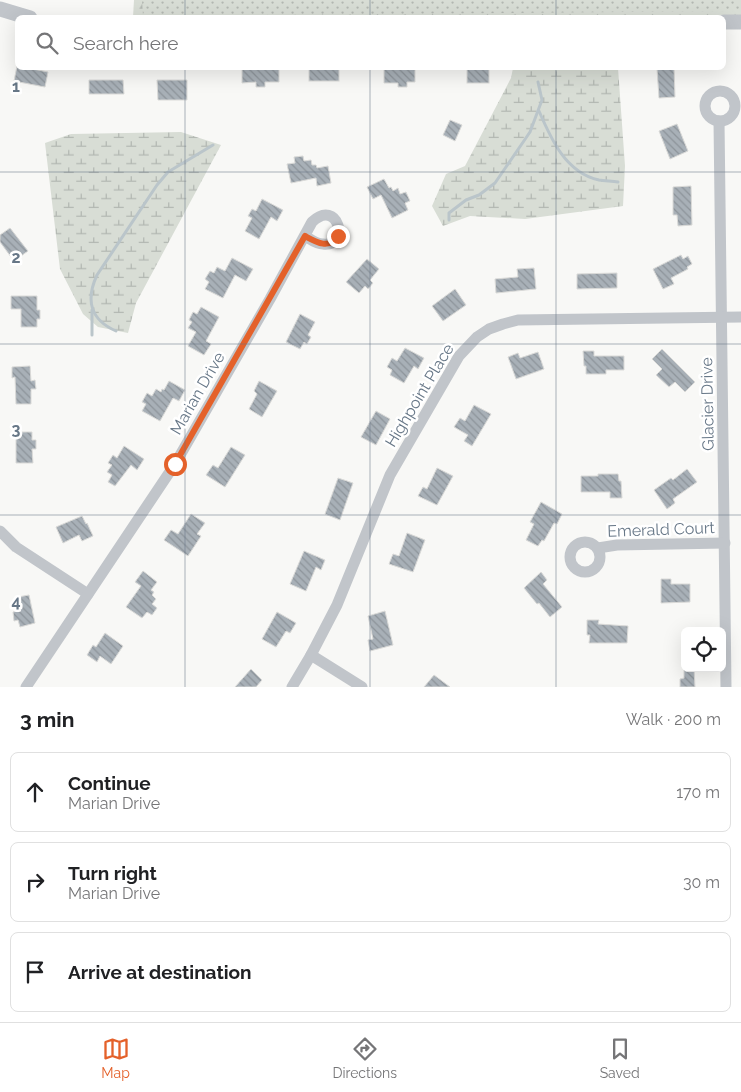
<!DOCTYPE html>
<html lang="en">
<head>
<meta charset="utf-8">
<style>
  :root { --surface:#fff; --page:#f6f6f6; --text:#202124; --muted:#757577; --line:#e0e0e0; --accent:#e4612a }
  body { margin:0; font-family:Raleway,sans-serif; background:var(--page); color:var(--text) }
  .controls { position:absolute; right:15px; bottom:15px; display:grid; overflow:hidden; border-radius:8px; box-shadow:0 5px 20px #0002 }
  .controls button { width:45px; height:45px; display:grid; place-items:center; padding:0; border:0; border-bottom:1px solid var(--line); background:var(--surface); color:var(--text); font:25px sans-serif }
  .stop { position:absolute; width:15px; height:15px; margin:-11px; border:4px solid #e4612a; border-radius:50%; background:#fff }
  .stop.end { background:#e4612a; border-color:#fff; box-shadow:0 1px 5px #0008 }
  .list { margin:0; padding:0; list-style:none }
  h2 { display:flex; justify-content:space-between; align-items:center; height:65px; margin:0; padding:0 20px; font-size:21px }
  h2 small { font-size:16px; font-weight:400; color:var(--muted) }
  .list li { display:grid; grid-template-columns:32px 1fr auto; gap:15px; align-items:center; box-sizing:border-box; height:80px; margin:0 10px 10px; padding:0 10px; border:1px solid var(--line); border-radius:8px }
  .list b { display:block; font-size:19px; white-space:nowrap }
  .list p { margin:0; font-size:16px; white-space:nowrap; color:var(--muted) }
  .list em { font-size:16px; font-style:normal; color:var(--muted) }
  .icon { flex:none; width:28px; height:28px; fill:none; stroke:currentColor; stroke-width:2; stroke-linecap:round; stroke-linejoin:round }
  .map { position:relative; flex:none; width:741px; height:687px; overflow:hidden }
  .search { position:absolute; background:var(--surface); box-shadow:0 5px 20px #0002; left:15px; right:15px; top:15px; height:55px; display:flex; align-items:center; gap:12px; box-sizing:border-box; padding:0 18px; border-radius:8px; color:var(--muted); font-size:19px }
  .sheet { height:335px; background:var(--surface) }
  nav { display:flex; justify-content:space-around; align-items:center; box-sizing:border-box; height:70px; border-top:1px solid var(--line); background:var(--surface); font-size:14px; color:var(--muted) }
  nav a { display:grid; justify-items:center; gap:2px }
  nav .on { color:var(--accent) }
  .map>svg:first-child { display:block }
  .forest { fill:url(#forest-firs) }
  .wetland { fill:url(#wetland-marsh) }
  .park { fill:url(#park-dots) }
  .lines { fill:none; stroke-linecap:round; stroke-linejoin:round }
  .stream { stroke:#bac5ca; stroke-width:3 }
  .building { fill:url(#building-back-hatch); stroke:#dadad8 }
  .minor { stroke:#c1c5ca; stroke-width:11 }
  .tertiary { stroke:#c1c5ca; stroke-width:15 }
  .route { stroke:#e4612a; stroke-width:6 }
  .grid { fill:none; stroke:#677787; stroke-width:1; stroke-opacity:0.55 }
  .labels { text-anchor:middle; stroke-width:5; stroke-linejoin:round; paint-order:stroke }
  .street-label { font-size:16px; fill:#677787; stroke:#fff }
  .grid-label { font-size:16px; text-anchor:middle; font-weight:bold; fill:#677787; stroke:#fff; stroke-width:5; stroke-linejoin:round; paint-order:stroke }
</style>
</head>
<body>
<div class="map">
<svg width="741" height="687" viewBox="0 0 741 687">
  <defs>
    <pattern id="forest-firs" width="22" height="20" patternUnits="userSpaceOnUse" patternTransform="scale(1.25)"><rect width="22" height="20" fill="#d8ddd5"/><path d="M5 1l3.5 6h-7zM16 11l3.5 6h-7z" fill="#b3b8b2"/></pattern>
    <pattern id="wetland-marsh" width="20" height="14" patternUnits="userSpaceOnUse" patternTransform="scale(1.25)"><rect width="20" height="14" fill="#d8ddd5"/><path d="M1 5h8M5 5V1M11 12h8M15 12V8" fill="none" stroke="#b3b8b2"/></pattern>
    <pattern id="park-dots" width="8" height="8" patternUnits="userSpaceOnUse" patternTransform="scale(1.25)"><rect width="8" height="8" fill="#d8ddd5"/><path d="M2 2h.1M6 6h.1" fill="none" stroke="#b3b8b2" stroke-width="1.8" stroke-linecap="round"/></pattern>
    <pattern id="building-back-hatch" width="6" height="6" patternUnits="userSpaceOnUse" patternTransform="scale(1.25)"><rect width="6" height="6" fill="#a8b0b7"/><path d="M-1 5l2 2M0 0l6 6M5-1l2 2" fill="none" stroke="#8d949a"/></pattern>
  </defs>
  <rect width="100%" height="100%" fill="#f8f8f6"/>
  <polygon class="forest" points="134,0 741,0 741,17 133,17"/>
  <g class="wetland">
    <polygon points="513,68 618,68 625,166 623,206 525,219 470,216 443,226 432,206 446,174 465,166 511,78"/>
    <polygon points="181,132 221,145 136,303 128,333 98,327 83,314 60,269 45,143 71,134"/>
  </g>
  <polygon class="park" points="142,0 741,0 741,11 143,16"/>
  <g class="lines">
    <g class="stream">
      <path d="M539,111c12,28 27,62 60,69 6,1 13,1 19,2"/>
      <polyline points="449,220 449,213 466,200 479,195 495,183 530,132 542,100 538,82"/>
      <polyline points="92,310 92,335"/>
      <path d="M116,331c-25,-11 -31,-30 -19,-56l60,-90 11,-13 45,-27"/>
    </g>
  </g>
  <g class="building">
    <polygon points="17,66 48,72 45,87 14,81"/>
    <polygon points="242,68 279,68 279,82 265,82 265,87 256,87 256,82 242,83"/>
    <rect x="309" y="68" width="30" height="13"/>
    <polygon points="384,68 415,68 415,82 407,82 407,87 398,87 398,83 384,83"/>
    <rect x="467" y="68" width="22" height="15"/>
    <polygon points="674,68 675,97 659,98 657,69"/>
    <polygon points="89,80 123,80 124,94 89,94"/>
    <polygon points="157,80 187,80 187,100 158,100"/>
    <polygon points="450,120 462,125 455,141 443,135"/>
    <polygon points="677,124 688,151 670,159 659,131"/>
    <polygon points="303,156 304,161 311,160 312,165 316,165 317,168 328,166 331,183 317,186 316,178 291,183 287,164 295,163 294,157"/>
    <polygon points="384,179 389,188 391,187 393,191 398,188 400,194 406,192 410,201 405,203 408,210 392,218 381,195 373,199 367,187"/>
    <polygon points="691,186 692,225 678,226 677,215 673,215 673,187"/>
    <polygon points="262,199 283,210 277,221 271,217 259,239 245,231 252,218 248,216 252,209 256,211"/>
    <polygon points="10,228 28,251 14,261 0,242 0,235"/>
    <polygon points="681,255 683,259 688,256 692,264 687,267 688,269 671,278 674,284 663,289 653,269"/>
    <polygon points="232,258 253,269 246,281 235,275 223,298 205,289 209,282 205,279 210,271 214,273 217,267 225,271"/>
    <polygon points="367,259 379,269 370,280 373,283 368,289 365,286 359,293 346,282"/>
    <polygon points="534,268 536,289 496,293 495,279 518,277 517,269"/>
    <polygon points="617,273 617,288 577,289 577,274"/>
    <polygon points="455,289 466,305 443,321 432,306"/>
    <polygon points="11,296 37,296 37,310 40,310 40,319 37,319 37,327 21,327 21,309 11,309"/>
    <polygon points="201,307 219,317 206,341 211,344 204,355 188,346 196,332 188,328 192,322 189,320 193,312 197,314"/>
    <polygon points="300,314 315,322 308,335 311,337 307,344 304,342 300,349 286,342"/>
    <polygon points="405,348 424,358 418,369 414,366 404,383 390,375 392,370 387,367 392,358 397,361"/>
    <polygon points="662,349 695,382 685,392 675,382 669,387 656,375 662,369 652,359"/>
    <polygon points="583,351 594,351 594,356 624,356 624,370 606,370 606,374 586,374 586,366 584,366"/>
    <polygon points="538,352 544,369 516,379 508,357 518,353 520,358"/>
    <polygon points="30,366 31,381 35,380 36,389 31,389 31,404 16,404 15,377 12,378 12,367"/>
    <polygon points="169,381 185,390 179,401 173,398 160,421 142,411 146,404 142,402 147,393 152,396 156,389 161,392 162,389 164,390"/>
    <polygon points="259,381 277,391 262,417 249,409 257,394 254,391"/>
    <polygon points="474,405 491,414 472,446 464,441 468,435 454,427 460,418 465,421"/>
    <polygon points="376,411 390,419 376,445 361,437"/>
    <polygon points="16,432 32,432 32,440 36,440 36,449 32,449 33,463 16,463"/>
    <polygon points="124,446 144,459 137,470 131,465 115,486 108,482 112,475 107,472 112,465 108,463 113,455 117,458"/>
    <polygon points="231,447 245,455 225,487 206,475 213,465 218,468"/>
    <polygon points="437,468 453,476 437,505 418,496 423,487 427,489"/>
    <polygon points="687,469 697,482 673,499 675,503 667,509 654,490 671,478 673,480"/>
    <polygon points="598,474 618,474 619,481 621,481 622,498 610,498 610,492 581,492 581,476 598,476"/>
    <polygon points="338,478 353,483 340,520 325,514"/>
    <polygon points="541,502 562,514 557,524 554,523 544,541 542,540 538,546 526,540 534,524 530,522"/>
    <polygon points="191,514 205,523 197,534 201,536 188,556 164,540 171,530 178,534"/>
    <polygon points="82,516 86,524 87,523 93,536 82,541 79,535 63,543 56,527"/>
    <polygon points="407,533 425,540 413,572 389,564 393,554 399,556"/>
    <polygon points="304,551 325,560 321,570 316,567 306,591 290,584"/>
    <polygon points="143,571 157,582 151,590 154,592 152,595 156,599 152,604 157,608 152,615 147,612 142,618 126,607 141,586 135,582"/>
    <polygon points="541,572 547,580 543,584 562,607 550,617 539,603 537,604 524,588"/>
    <polygon points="661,579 671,579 671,584 690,584 690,602 661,603"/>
    <polygon points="29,595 35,623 20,627 18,620 14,621 13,612 17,611 15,602 18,602 18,597"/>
    <polygon points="385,611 393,645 370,651 368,640 373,639 368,616"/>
    <polygon points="277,612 296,623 290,633 286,631 276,647 262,639"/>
    <polygon points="587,620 599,620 598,624 628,626 627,643 589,643 590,635 587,635"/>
    <polygon points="105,633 123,646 111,664 100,656 97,662 87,655 93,645 96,647"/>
    <polygon points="684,668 694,668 695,687 680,687 680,679 684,678"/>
    <polygon points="251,669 262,680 256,687 235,687"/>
    <polygon points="434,675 450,687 424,687"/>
  </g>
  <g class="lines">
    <g class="minor">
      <circle cx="720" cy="106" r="15"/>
      <polyline points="719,121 726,687"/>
      <polyline points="0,531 16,547 88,594"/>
      <circle cx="585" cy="557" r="15"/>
      <polyline points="598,548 617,545 725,543"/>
      <polyline points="311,655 362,687"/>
      <path d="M26,687l149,-223 95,-165 42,-77c26,-25 39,25 11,22 -7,0 -13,-5 -18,-8"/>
      <polyline points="292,687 311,655 337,605 390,475 459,356 477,337 489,329 503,324 518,320 741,317"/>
    </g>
    <g class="tertiary">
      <polyline points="0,9 30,18"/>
      <polyline points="724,22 741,22"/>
    </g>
  </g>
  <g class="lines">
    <path class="route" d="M175,464l130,-228c11,6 24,14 33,0"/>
  </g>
  <path class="grid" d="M185,0v18M370,0v18M556,0v18M185,68v619M370,68v619M556,68v619M0,172h741M0,344h741M0,515h741"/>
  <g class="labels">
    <g class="street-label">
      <text transform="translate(197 393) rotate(-60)" y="6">Marian Drive</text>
      <text transform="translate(419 395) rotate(-59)" y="6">Highpoint Place</text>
      <text transform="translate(707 404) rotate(-91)" y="6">Glacier Drive</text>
      <text transform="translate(661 529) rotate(-2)" y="6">Emerald Court</text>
    </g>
  </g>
  <g class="grid-label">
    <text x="16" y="92">1</text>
    <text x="16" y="263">2</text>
    <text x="16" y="435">3</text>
    <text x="16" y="607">4</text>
  </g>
</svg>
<div class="controls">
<button><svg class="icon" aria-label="locate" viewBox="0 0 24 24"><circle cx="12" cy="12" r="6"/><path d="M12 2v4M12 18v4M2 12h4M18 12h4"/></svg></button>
</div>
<div class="stop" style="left:175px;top:464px"></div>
<div class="stop end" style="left:338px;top:236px"></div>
<div class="search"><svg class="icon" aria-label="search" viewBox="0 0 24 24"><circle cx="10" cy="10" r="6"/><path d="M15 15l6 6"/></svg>Search here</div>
</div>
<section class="sheet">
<h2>3 min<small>Walk · 200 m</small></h2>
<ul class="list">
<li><svg class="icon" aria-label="ahead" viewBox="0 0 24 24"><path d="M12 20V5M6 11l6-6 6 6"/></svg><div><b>Continue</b><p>Marian Drive</p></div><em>170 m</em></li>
<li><svg class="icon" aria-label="right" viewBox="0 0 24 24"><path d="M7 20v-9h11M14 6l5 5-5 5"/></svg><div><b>Turn right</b><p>Marian Drive</p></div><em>30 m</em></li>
<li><svg class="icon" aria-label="arrive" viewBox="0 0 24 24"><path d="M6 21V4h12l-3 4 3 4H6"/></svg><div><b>Arrive at destination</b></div></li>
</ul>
</section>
<nav>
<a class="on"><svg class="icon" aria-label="map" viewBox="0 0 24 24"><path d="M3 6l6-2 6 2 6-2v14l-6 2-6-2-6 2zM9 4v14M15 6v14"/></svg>Map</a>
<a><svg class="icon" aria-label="directions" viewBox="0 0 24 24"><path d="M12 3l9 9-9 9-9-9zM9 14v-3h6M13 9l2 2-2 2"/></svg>Directions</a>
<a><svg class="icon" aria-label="saved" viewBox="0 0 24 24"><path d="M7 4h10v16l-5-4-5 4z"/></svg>Saved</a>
</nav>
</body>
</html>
